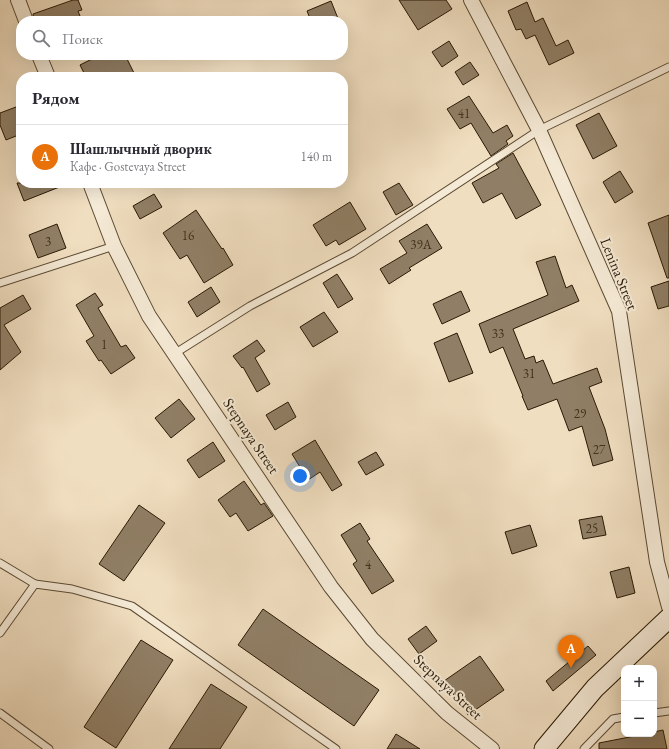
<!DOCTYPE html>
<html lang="ru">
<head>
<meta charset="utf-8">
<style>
  :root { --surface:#fff; --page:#f7f7f7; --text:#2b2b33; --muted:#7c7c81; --line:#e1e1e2; --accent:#8f2418 }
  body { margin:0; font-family:"EB Garamond",serif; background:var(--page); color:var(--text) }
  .controls { position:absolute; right:12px; bottom:12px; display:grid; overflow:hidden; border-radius:8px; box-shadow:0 4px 16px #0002 }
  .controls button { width:36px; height:36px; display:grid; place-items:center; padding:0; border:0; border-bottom:1px solid var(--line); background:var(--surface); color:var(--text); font:20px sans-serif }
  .you { position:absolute; left:300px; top:476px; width:14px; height:14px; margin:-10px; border:3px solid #fff; border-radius:50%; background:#1a73e8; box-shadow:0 0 0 6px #1a73e833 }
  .badge { display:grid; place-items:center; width:26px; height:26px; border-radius:50%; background:var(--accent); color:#fff; font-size:13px; font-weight:700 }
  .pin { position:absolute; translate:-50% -33px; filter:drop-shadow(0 1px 2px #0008) }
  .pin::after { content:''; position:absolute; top:21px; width:14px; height:12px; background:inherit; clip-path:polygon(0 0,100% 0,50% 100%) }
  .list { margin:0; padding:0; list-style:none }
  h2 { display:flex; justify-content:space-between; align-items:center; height:52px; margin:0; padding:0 16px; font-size:17px }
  h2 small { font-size:13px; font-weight:400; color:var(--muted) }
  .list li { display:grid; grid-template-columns:26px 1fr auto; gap:12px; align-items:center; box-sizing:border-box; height:64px; padding:0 16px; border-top:1px solid var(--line) }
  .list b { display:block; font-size:15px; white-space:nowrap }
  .list p { margin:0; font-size:13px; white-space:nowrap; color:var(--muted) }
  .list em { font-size:13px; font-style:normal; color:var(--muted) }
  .icon { flex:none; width:22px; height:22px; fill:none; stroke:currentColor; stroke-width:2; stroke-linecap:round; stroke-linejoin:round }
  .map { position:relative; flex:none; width:669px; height:749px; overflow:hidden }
  .search { position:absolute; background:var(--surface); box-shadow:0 4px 16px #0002; left:16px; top:16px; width:332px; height:44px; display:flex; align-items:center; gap:10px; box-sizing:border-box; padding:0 14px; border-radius:16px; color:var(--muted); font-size:15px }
  .panel { position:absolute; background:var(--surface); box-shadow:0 4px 16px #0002; left:16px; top:72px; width:332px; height:116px; border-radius:16px }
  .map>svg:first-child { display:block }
  .building { fill:#907f66; stroke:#291904 }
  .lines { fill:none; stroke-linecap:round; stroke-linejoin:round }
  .lane-casing { stroke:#5b4a33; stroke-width:9 }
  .street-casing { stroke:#5b4a33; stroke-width:16 }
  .secondary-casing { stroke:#291904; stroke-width:21 }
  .lane { stroke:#f5ead6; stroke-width:7 }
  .street { stroke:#f5ead6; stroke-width:14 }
  .secondary { stroke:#f5ead6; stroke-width:19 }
  .labels { text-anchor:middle; stroke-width:4; stroke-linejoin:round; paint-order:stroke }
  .number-label { font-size:13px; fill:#43321c }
  .street-label { font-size:15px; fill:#291904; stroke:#f5ead6 }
</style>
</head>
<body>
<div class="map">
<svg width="669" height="749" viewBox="0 0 669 749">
  <rect width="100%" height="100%" fill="#f0dec0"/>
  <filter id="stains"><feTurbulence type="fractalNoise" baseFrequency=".005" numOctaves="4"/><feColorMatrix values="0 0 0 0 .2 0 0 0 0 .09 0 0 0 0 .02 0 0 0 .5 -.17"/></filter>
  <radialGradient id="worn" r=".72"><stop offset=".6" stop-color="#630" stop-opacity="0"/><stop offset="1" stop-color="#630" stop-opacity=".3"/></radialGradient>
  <g class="building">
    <polygon points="73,0 78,0 82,10 78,11 82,21 34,21 33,14"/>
    <polygon points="399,0 446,0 452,9 418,30"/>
    <polygon points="331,1 339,21 311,21 307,11"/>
    <polygon points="527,2 535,22 543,18 556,46 568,40 574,53 549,65 535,35 526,39 521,29 516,30 508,11"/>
    <polygon points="449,41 458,56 442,67 432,52"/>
    <polygon points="100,55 125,55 136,77 86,77 80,65"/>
    <polygon points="470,62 479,75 463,85 455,72"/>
    <polygon points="469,96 493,133 507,125 513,136 506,141 508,144 491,156 471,123 460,129 447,109"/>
    <polygon points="16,107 21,119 21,134 6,140 0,125 0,113"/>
    <polygon points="599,113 617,146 593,159 576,125"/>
    <polygon points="513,153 541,205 516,219 502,193 483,203 472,183 499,168 496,164"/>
    <polygon points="620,171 633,192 615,203 603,182"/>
    <polygon points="17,183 67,183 67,184 24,201"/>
    <polygon points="399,183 413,205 396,215 383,192"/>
    <polygon points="154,194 162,207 140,219 133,206"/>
    <polygon points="350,202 366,229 339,245 336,240 326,246 313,225"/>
    <polygon points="196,210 222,249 223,248 233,265 204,283 187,255 180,259 163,233"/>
    <polygon points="669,215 669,278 667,278 648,223"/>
    <polygon points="57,224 66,248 38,258 29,235"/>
    <polygon points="427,224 442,248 409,268 411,270 389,284 380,269 407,253 399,241"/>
    <polygon points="555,256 566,288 572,285 579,301 513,329 525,359 534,356 536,363 543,360 553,384 597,368 602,382 589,387 605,429 613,460 593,466 582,426 569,431 557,399 528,410 522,396 523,396 503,347 490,353 479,324 548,295 536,262"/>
    <polygon points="337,274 353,299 338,308 323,283"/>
    <polygon points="669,281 669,306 658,309 651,287"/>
    <polygon points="211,287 220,302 197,317 188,302"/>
    <polygon points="461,291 470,311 442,324 433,304"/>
    <polygon points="95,293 103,305 98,308 121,347 126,345 135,358 111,374 101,360 99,361 86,341 94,336 76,305"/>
    <polygon points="23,295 31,309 4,325 21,352 0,370 0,308"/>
    <polygon points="324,312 338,332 313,347 300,327"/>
    <polygon points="457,333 473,373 449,382 434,343"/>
    <polygon points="257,340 265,351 255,358 270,384 257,392 243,367 242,368 233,356"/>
    <polygon points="179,399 195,419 171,438 155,418"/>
    <polygon points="288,402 296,417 275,430 266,415"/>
    <polygon points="315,440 342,485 332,491 320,472 308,480 292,454"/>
    <polygon points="213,442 225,461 199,478 187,460"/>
    <polygon points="376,452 384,465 366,475 358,462"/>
    <polygon points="244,481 261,505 264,503 273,516 248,531 236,513 230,517 218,500"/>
    <polygon points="139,505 165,523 124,581 99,564"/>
    <polygon points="602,516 606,535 583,539 579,520"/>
    <polygon points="360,523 370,539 367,541 394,581 372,594 353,564 357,561 341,535"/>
    <polygon points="530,525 537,546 512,554 505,532"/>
    <polygon points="629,567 635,593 617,598 610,572"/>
    <polygon points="263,609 379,690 354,726 238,645"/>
    <polygon points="426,626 437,641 419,654 408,639"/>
    <polygon points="141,640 173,660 116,748 84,727"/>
    <polygon points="588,646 596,655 553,691 546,681"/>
    <polygon points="480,656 504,690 468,715 444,681"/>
    <polygon points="211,684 247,707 220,749 169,749"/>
    <polygon points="663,730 667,749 599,749 599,743 645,734 654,734 654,732"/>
    <polygon points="396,734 420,749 387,749"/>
  </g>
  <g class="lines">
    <g class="lane-casing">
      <g id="lane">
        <polyline points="0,283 114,246"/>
        <polyline points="174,354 250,306 352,253 539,130 669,67"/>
        <polyline points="0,563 35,584"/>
        <polyline points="0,633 35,584 72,589 132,606 336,749"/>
        <polyline points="0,713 49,749"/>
        <polyline points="654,713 669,711"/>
        <polyline points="584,749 613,719 624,717"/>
      </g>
    </g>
    <g class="street-casing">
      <g id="street">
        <polyline points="18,0 26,21"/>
        <polyline points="471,0 539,130 619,311 657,562 669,607"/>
        <polyline points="39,55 48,77"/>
        <polyline points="90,183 114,246 149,316 331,587 372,639 447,713 492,749"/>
      </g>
    </g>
    <g class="secondary-casing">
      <polyline id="secondary" points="544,749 595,688 669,618"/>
    </g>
    <use href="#lane" class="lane"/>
    <use href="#street" class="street"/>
    <use href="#secondary" class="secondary"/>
  </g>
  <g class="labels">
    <g class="number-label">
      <text x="464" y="118">41</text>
      <text x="188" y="240">16</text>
      <text x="48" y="246">3</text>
      <text x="421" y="249">39А</text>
      <text x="498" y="338">33</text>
      <text x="104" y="349">1</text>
      <text x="529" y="378">31</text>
      <text x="580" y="418">29</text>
      <text x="599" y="454">27</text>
      <text x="592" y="533">25</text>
      <text x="368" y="569">4</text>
    </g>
    <g class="street-label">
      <text transform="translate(619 274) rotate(68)" y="5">Lenina Street</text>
      <text transform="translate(251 436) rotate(56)" y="5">Stepnaya Street</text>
      <text transform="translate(448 687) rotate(43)" y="5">Stepnaya Street</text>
    </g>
  </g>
  <rect width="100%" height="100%" filter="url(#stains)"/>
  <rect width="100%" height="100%" fill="url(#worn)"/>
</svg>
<div class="controls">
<button>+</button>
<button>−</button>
</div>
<div class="you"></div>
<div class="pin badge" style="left:571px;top:668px;background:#e8710a">A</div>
<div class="search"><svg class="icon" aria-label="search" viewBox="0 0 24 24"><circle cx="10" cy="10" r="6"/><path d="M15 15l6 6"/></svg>Поиск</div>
<section class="panel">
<h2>Рядом<small></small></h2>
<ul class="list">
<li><span class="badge" style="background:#e8710a">A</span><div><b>Шашлычный дворик</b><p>Кафе · Gostevaya Street</p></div><em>140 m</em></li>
</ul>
</section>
</div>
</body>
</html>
